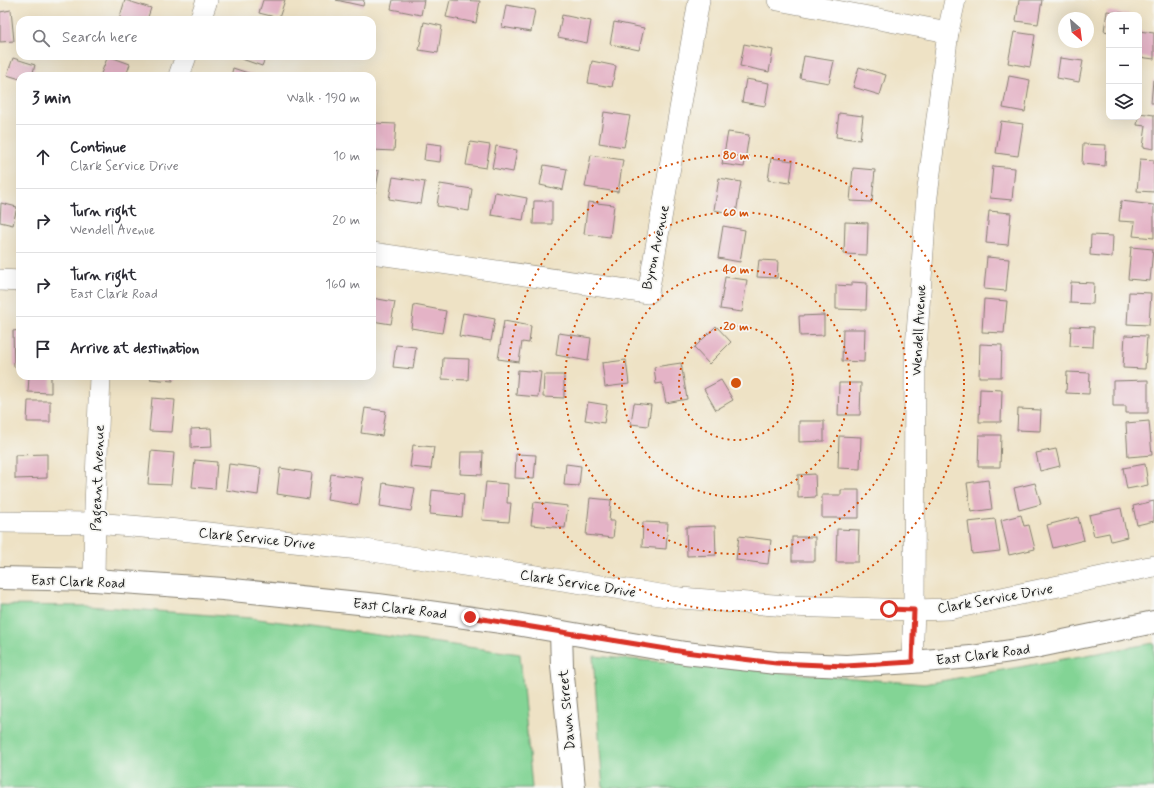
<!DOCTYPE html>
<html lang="en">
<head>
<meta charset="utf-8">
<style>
  :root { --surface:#fff; --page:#f2f2f3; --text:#2b2b33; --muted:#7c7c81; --line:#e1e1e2 }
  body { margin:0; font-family:Mynerve,sans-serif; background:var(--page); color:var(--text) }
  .controls { position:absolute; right:12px; top:12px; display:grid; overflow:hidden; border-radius:8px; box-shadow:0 4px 16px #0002 }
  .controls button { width:36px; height:36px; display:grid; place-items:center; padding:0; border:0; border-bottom:1px solid var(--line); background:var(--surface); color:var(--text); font:20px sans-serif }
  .compass { position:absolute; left:1058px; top:12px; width:36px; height:36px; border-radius:50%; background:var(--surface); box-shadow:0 4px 16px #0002; rotate:152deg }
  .stop { position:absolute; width:12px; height:12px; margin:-9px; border:3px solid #d93025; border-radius:50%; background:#fff }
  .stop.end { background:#d93025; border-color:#fff; box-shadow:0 1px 4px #0008 }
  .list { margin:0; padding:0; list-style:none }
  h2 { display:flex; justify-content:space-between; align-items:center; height:52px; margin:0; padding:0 16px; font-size:17px }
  h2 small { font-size:13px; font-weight:400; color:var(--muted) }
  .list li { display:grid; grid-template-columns:26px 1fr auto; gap:12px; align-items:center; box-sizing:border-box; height:64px; padding:0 16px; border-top:1px solid var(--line) }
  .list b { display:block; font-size:15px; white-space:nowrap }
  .list p { margin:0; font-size:13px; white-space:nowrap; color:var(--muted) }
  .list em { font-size:13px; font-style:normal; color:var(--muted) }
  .icon { flex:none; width:22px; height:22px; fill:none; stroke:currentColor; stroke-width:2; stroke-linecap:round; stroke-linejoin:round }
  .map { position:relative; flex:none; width:1154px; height:788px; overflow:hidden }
  .search { position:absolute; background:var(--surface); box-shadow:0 4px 16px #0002; left:16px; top:16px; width:360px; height:44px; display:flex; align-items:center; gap:10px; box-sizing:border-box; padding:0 14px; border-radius:12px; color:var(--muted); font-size:15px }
  .panel { position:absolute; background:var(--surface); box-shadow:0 4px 16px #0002; left:16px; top:72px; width:360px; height:308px; border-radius:12px }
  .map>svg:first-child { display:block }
  .green { fill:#83d495; stroke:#507858 }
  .building { fill:#e4b3c6 }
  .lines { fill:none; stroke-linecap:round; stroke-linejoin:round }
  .street-casing { stroke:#857f70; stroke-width:22 }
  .secondary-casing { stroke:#857f70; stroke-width:24 }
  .street { stroke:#fff; stroke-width:21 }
  .secondary { stroke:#fff; stroke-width:22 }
  .route { stroke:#d93025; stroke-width:5 }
  .ring { fill:none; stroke:#d4530e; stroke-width:2; stroke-dasharray:2 4 }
  .labels { text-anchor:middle; stroke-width:3.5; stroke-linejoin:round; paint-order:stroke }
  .street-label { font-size:14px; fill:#1c1c1c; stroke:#f6f6f2 }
  .centre { fill:#d4530e; stroke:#f6f6f2; stroke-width:2 }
  .ring-label { font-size:12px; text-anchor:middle; font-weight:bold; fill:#d4530e; stroke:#f6f6f2; stroke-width:3.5; stroke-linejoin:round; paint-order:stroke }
</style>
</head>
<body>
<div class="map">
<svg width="1154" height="788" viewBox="0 0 1154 788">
  <rect width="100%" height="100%" fill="#f6f6f2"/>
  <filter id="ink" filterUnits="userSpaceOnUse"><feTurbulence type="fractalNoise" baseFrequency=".025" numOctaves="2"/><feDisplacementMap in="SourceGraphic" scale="8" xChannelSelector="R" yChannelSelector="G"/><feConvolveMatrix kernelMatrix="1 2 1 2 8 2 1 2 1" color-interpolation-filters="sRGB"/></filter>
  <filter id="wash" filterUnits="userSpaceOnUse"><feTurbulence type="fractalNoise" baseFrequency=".012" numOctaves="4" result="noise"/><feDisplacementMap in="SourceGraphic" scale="16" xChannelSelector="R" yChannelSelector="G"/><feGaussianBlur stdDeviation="0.9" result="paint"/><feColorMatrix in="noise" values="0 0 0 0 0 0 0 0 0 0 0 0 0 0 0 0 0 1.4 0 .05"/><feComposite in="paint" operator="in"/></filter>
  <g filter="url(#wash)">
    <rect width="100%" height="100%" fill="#eee2c5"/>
    <g class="green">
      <polygon points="0,605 89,606 251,618 520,654 532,788 0,788"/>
      <polygon points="1154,643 1154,788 603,788 593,656 924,684"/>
    </g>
    <g id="blocks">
      <g class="building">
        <polygon points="125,0 151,8 147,20 119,20"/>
        <polygon points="263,0 285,0 279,18 259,13"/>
        <polygon points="336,0 364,0 363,6"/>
        <polygon points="393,0 424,0 421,15 391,9"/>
        <polygon points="450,0 480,1 476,23 446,17"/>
        <polygon points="1019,0 1042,0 1038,24 1016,21"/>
        <polygon points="506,5 535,10 531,32 502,27"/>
        <polygon points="11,10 14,41 0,42 0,12"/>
        <polygon points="1107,11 1129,14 1129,15 1109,15 1109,32 1104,31"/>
        <polygon points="562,15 591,21 587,43 558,37"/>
        <polygon points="424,22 442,26 438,53 419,50"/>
        <polygon points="614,22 644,28 639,50 610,44"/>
        <polygon points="1139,31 1154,33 1154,59 1139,57"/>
        <polygon points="1014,32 1035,35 1030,67 1008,63"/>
        <polygon points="744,44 773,50 769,72 740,66"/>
        <polygon points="108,56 130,64 126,76 100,76"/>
        <polygon points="240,56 266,56 262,66 239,58"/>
        <polygon points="804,56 834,61 829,83 800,78"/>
        <polygon points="13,58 35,65 32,76 20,76 20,79 7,75"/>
        <polygon points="1060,58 1083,61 1079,82 1057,78"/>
        <polygon points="592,61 616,66 612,87 588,83"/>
        <polygon points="859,67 886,75 880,95 853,87"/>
        <polygon points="233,68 257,76 231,76"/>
        <polygon points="1009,76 1030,80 1025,112 1003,108"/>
        <polygon points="746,79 769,83 765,106 742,102"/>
        <polygon points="1153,80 1154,80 1154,103 1151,103"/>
        <polygon points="604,112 630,116 624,147 599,143"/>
        <polygon points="839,113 863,116 860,140 836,137"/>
        <polygon points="1139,113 1154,115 1154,149 1143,147 1146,126 1137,125"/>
        <polygon points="1001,121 1023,124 1018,156 996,153"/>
        <polygon points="373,123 396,124 394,151 372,150"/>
        <polygon points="728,132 749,135 744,167 722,164"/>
        <polygon points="470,142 490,145 486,168 466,165"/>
        <polygon points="426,143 442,145 440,162 424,160"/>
        <polygon points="1083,144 1106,145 1105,166 1082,164"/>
        <polygon points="496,146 517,150 513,172 492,168"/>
        <polygon points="591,155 623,160 618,192 585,187"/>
        <polygon points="771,158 793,161 790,183 768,180"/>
        <polygon points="1140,159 1154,160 1154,192 1137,191"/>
        <polygon points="544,165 567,169 563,190 540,185"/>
        <polygon points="993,166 1015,168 1012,200 990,198"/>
        <polygon points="853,168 875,170 872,202 850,201"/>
        <polygon points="372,170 379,171 375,193 372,193"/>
        <polygon points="393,177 425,182 421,204 389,199"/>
        <polygon points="719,178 741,182 736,214 714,210"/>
        <polygon points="440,184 472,189 469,211 437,206"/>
        <polygon points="495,192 527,198 523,220 491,215"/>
        <polygon points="534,201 552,201 552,224 533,224"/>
        <polygon points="1121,201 1154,205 1154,238 1133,236 1135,222 1119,221"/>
        <polygon points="588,202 614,205 610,237 584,234"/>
        <polygon points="1,203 17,207 13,225 0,222"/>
        <polygon points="989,211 1011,213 1008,245 986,243"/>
        <polygon points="845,222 868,223 867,255 844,254"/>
        <polygon points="723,226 745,230 740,262 718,258"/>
        <polygon points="1091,235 1113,236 1112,257 1090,255"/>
        <polygon points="1131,247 1153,249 1150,281 1128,279"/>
        <polygon points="987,257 1009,259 1006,291 984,289"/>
        <polygon points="759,260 778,261 777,278 757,277"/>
        <polygon points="725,277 747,280 742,312 720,309"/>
        <polygon points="852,282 867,283 866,310 836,309 836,285 852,286"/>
        <polygon points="1071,282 1094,283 1093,304 1070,303"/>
        <polygon points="1129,292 1151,293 1149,325 1127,324"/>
        <polygon points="372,298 395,302 391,324 372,321"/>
        <polygon points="984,299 1007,301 1004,333 982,332"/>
        <polygon points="414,305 446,311 442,333 411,328"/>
        <polygon points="463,313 495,319 491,341 459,336"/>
        <polygon points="824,315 824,335 800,336 799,316"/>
        <polygon points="504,321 531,326 529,343 522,342 519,362 498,359"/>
        <polygon points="716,326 731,342 709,364 694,348"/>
        <polygon points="1071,326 1094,327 1093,347 1070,346"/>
        <polygon points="843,329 865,329 864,362 842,361"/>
        <polygon points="20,330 20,366 14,367 13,331"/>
        <polygon points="559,333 591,338 588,361 556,355"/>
        <polygon points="1125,335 1147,336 1145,369 1123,368"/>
        <polygon points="980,344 1002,345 1001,377 979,377"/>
        <polygon points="396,345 416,347 413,369 393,367"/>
        <polygon points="443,358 469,359 468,380 442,379"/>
        <polygon points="626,360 629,384 605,387 602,363"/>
        <polygon points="681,363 687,399 666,403 662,383 656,384 654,367"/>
        <polygon points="518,370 541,372 538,397 516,395"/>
        <polygon points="1067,372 1090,373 1089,394 1066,393"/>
        <polygon points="544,375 564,375 564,398 543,397"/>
        <polygon points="29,376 51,376 51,393 28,392"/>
        <polygon points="151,376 173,376 173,381 150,379"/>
        <polygon points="721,380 733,400 716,410 704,389"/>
        <polygon points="1148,380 1148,413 1126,413 1126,406 1113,406 1113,381"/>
        <polygon points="839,383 861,383 860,415 838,415"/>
        <polygon points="980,389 1002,390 1001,422 979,422"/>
        <polygon points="152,398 175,400 172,432 149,431"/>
        <polygon points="28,401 50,401 50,422 27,422"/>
        <polygon points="588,402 607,405 604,423 585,420"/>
        <polygon points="634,403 651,405 648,426 631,424"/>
        <polygon points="365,408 386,411 382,436 361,433"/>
        <polygon points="1018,409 1041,410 1040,431 1017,430"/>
        <polygon points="799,421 824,421 824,441 799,442"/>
        <polygon points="1149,421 1152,455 1128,457 1126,423"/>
        <polygon points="211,428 212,447 191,448 191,429"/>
        <polygon points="979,435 1001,435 1000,467 978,467"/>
        <polygon points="839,436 861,437 860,469 838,468"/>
        <polygon points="413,445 434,447 431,469 410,467"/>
        <polygon points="1056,449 1060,466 1040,471 1036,453"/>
        <polygon points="151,451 174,453 171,485 148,484"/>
        <polygon points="461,452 483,452 482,475 460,474"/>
        <polygon points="47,454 47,478 15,479 15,455"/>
        <polygon points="516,454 536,455 534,479 515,478"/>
        <polygon points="195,460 217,462 215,489 192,487"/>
        <polygon points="229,464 261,468 258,495 226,490"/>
        <polygon points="566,464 581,466 579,486 564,485"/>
        <polygon points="1145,464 1148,485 1127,489 1123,468"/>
        <polygon points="280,468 312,473 309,499 277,494"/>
        <polygon points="331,474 363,478 359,505 327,500"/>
        <polygon points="815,474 816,497 798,498 798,475"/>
        <polygon points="988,480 992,509 971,512 967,483"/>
        <polygon points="486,482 508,484 507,503 511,503 509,522 482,520"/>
        <polygon points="383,483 415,488 411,511 380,506"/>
        <polygon points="1035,483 1041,504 1019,510 1014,488"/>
        <polygon points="432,490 464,494 462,517 430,514"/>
        <polygon points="841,490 859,490 859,518 822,518 822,495 841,495"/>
        <polygon points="590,498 611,500 609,521 615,521 613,538 586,535"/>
        <polygon points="1154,501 1154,521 1137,525 1133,506"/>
        <polygon points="534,502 568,506 565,528 531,525"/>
        <polygon points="1121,508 1127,537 1111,541 1109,533 1094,536 1089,515"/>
        <polygon points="1021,515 1024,526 1029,525 1035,549 1009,555 1001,520"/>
        <polygon points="1078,517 1084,540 1053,548 1047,525"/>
        <polygon points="995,519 1000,551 972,554 968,522"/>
        <polygon points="643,522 668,523 666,549 642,547"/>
        <polygon points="715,526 716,555 687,556 686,527"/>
        <polygon points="837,529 859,530 858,562 836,562"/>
        <polygon points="739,536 771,540 768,564 736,560"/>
        <rect x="792" y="537" width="23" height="24"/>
      </g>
    </g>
  </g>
  <g filter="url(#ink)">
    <use href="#blocks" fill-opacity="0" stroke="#857f70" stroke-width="1"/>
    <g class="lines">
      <g class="street-casing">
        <g id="street">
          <polyline points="778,0 948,32"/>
          <polyline points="200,20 207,0"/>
          <polyline points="179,76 186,56"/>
          <polyline points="372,253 648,293 699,0"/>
          <polyline points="0,280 20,281"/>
          <polyline points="0,522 95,523 190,531 359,549 680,598 788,606 914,610 949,609 1154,566"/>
          <polyline points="94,580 95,507 100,376"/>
          <polyline points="912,662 914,610 915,362 927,196 948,32 955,0"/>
        </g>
      </g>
      <g class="secondary-casing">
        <g id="secondary">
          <polyline points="0,578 94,580 223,589 378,605 516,624 685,653 776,663 846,666 912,662 971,657 1030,648 1154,622"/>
          <polyline points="561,632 562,666 574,788"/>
        </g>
      </g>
      <use href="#street" class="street"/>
      <use href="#secondary" class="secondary"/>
    </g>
  </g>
  <g class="lines" filter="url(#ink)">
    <polyline class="route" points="470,617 685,652 776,663 846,666 912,662 914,610 889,609"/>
  </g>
  <g class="ring">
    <circle cx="736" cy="383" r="57"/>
    <circle cx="736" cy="383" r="114"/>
    <circle cx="736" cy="383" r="171"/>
    <circle cx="736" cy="383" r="228"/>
  </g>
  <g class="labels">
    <g class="street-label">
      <text transform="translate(655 247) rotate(-78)" y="5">Byron Avenue</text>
      <text transform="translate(918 330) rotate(-87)" y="5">Wendell Avenue</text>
      <text transform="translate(97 478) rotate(-88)" y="5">Pageant Avenue</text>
      <text transform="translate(257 538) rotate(6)" y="5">Clark Service Drive</text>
      <text transform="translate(78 581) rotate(2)" y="5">East Clark Road</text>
      <text transform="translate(578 583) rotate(9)" y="5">Clark Service Drive</text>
      <text transform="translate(995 598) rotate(-10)" y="5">Clark Service Drive</text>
      <text transform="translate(400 608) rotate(7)" y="5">East Clark Road</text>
      <text transform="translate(983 654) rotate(-7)" y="5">East Clark Road</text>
      <text transform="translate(566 710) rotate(-95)" y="5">Dawn Street</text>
    </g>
  </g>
  <circle cx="736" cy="383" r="6" class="centre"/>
  <g class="ring-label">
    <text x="736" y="159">80 m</text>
    <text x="736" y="216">60 m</text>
    <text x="736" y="273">40 m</text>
    <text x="736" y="330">20 m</text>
  </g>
</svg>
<div class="controls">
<button>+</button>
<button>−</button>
<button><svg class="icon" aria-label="layers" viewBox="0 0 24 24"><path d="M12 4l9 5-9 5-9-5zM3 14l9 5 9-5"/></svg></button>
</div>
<svg class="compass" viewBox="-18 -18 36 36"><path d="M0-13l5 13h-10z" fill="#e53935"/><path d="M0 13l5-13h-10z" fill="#7c7c81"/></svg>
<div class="stop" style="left:889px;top:609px"></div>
<div class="stop end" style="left:470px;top:617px"></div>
<div class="search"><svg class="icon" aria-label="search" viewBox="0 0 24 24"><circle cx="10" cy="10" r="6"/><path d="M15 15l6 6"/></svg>Search here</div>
<section class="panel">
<h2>3 min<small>Walk · 190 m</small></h2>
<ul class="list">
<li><svg class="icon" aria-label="ahead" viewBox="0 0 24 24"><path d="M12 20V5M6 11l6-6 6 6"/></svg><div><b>Continue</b><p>Clark Service Drive</p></div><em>10 m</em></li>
<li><svg class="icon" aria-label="right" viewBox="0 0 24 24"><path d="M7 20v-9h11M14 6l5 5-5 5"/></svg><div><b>Turn right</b><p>Wendell Avenue</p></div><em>20 m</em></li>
<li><svg class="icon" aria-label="right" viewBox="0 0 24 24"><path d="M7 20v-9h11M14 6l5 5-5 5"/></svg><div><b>Turn right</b><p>East Clark Road</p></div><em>160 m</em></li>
<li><svg class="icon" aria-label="arrive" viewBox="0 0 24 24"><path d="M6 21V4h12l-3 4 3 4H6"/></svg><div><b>Arrive at destination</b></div></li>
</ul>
</section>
</div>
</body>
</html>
